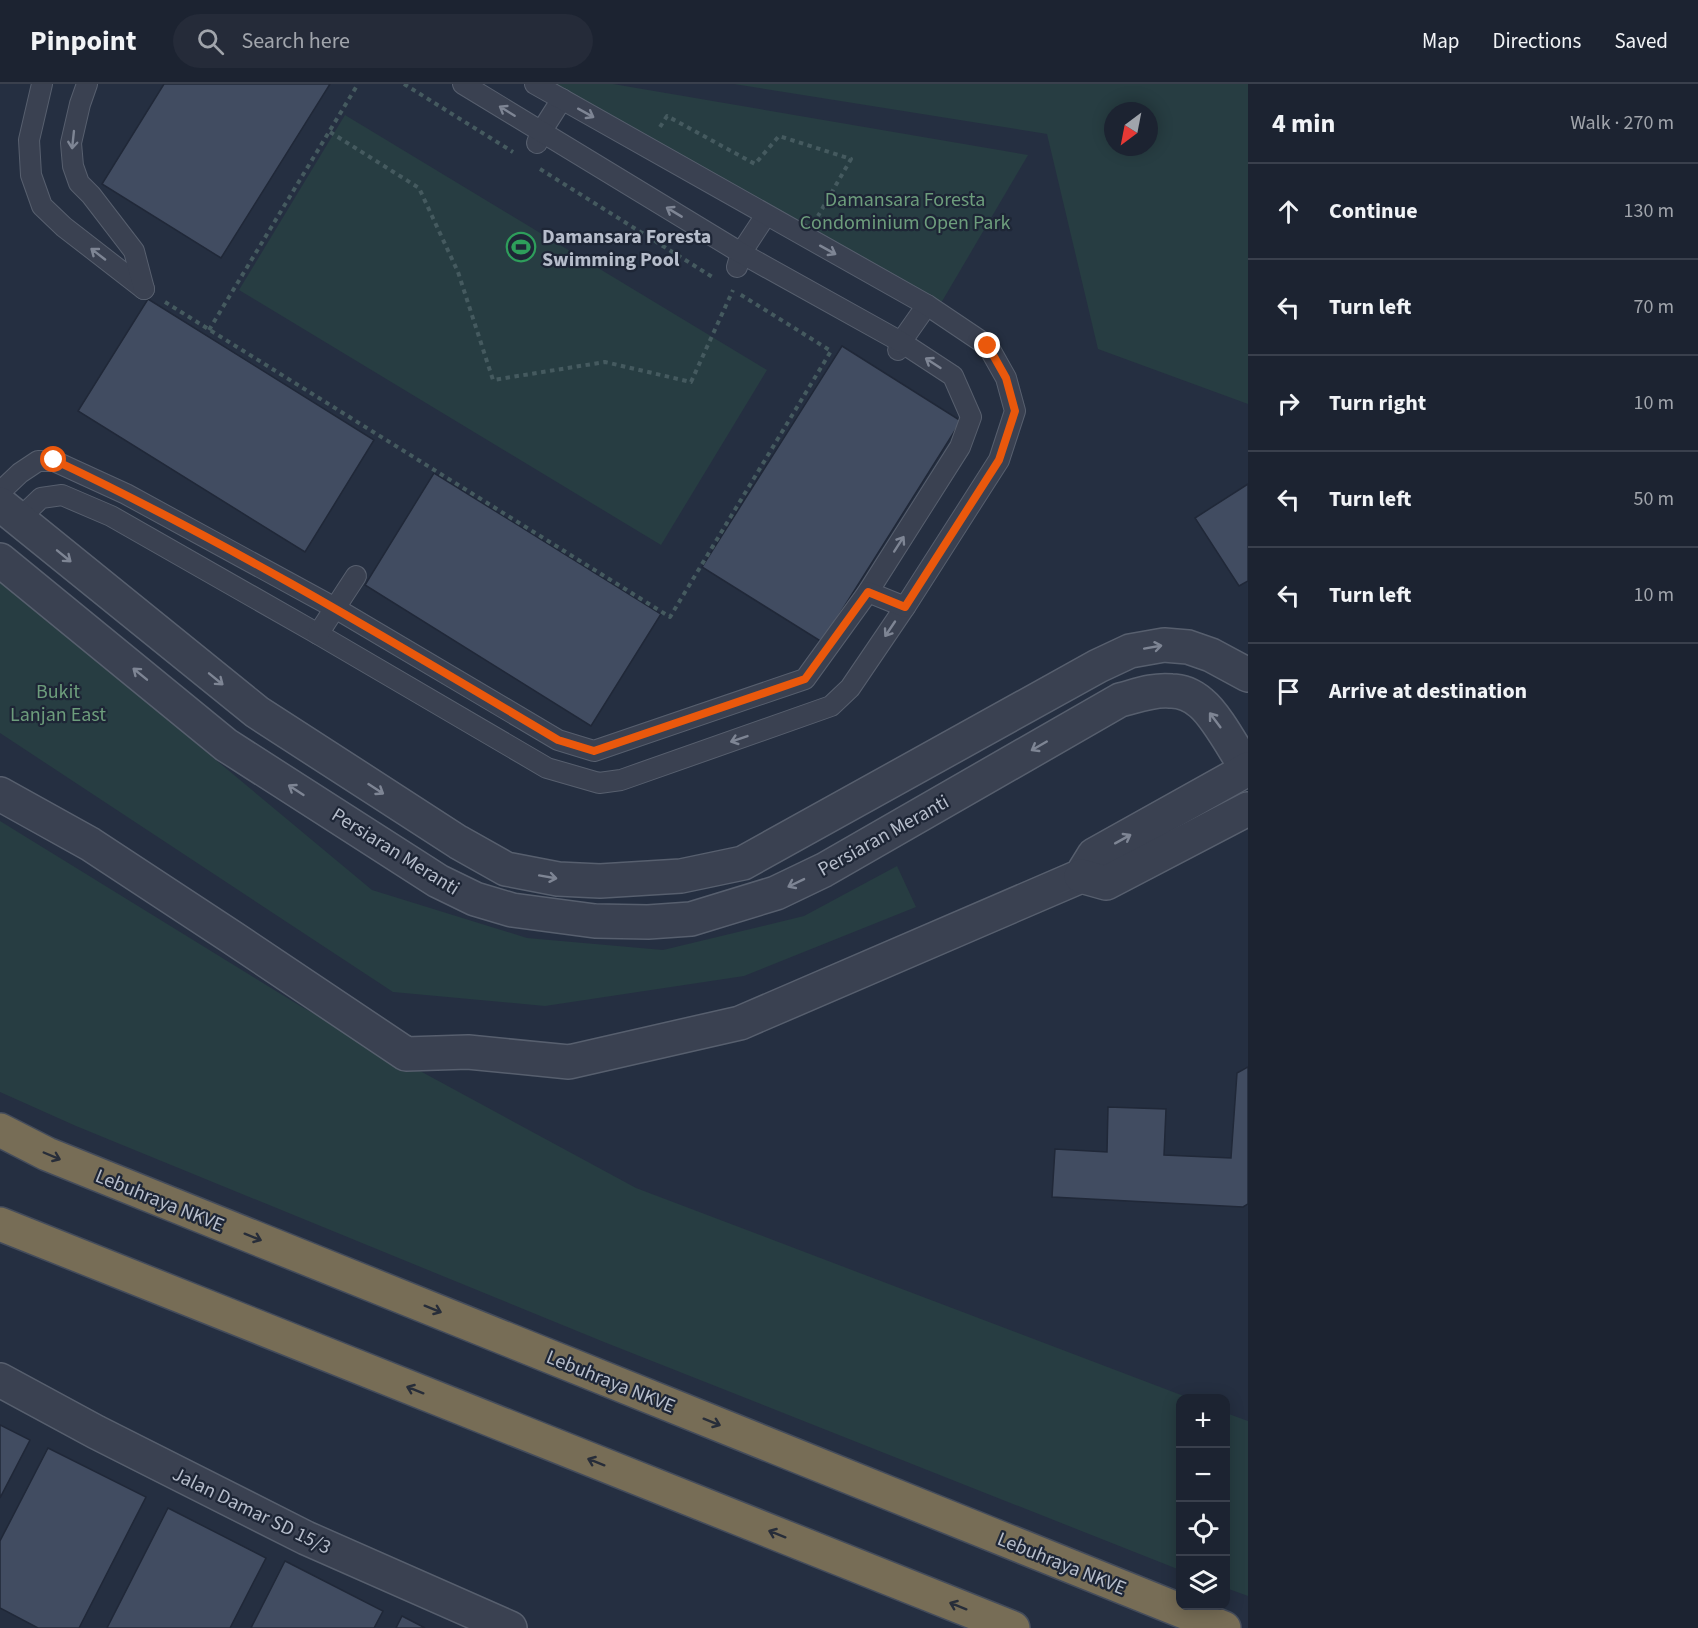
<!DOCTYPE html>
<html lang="en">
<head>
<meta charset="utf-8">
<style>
  :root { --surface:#1c2331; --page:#252b39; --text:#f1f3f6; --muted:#a0a4ab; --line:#3a404d }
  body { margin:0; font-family:"Source Sans 3",sans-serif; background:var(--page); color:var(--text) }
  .controls { position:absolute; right:18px; bottom:18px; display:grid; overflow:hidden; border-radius:12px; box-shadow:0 3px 15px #0003 }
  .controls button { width:54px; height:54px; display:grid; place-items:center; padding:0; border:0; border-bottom:2px solid var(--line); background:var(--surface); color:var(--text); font:30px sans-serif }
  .compass { position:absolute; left:1104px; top:18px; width:54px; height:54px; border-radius:50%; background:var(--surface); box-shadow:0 3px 15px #0003; rotate:212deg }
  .stop { position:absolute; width:18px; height:18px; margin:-14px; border:4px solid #ea580c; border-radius:50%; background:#fff }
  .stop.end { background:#ea580c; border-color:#fff; box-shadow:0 2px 6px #0008 }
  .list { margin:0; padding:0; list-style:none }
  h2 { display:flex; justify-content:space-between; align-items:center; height:78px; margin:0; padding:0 24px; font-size:26px }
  h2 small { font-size:20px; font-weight:400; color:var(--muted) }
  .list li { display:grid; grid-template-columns:39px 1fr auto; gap:18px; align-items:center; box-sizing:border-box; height:96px; padding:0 24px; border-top:2px solid var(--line) }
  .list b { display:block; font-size:22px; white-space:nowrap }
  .list em { font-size:20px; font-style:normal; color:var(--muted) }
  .icon { flex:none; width:33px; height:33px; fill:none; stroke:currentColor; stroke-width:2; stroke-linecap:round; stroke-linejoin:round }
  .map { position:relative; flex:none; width:1248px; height:1544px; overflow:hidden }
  header { display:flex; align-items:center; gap:36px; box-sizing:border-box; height:84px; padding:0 30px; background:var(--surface); border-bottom:2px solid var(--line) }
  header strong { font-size:28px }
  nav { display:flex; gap:33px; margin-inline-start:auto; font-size:21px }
  .search { width:420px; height:54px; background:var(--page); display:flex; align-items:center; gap:15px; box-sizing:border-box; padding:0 21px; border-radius:33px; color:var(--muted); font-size:22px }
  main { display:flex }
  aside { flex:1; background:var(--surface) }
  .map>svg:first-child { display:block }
  .green { fill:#273d42; fill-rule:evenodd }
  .building { fill:#414c61; stroke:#202838; stroke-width:1.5 }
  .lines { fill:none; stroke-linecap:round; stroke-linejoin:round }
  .service-casing { stroke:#575f6e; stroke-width:22 }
  .minor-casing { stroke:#575f6e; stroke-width:36 }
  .tertiary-casing { stroke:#575f6e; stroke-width:36 }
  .motorway-casing { stroke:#444c5b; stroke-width:36 }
  .path { stroke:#455a5f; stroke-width:4; stroke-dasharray:4.5 4.5; stroke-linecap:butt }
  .service { stroke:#3a4151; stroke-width:20 }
  .minor { stroke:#3a4151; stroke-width:33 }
  .tertiary { stroke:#3a4151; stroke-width:33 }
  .motorway { stroke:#776d56; stroke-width:33 }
  .oneway { stroke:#7e8594 }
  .oneway2 { stroke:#272d39 }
  .route { stroke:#ea580c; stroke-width:8 }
  .labels { text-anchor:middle; stroke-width:4.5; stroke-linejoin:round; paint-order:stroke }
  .park-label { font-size:20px; fill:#6d9d7c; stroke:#1e2636 }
  .poi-label { font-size:20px; font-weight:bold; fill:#b6bdcb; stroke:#1e2636; text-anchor:start }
  .street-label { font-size:20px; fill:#b6bdcb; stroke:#1e2636 }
</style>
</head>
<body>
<header>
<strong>Pinpoint</strong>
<div class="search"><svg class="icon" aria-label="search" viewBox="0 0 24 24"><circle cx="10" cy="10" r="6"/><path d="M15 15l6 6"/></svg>Search here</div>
<nav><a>Map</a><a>Directions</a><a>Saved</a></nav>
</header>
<main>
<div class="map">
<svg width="1248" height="1544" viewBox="0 0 1248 1544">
  <rect width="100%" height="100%" fill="#252f41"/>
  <g class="green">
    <polygon points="540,0 613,0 1028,71 934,231"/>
    <path d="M734,0h514v320l-150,-55 -51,-215zM1113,27h36v36h-36z"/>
    <polygon points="345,31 767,286 661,461 239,206"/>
    <polygon points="0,496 372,806 527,854 663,866 804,832 897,782 916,823 744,892 545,922 393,908 0,649"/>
    <polygon points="0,737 302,923 636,1104 1189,1314 1180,1314 1180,1486 604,1258 76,1042 0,1008"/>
    <polygon points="1226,1329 1248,1337 1248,1512 1226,1504"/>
  </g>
  <g class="building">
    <polygon points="164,0 330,0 221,174 102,100"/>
    <polygon points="148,215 374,356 305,468 78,327"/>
    <polygon points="842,262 961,337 822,558 702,483"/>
    <polygon points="434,389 661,530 591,642 365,501"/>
    <polygon points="1248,400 1248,497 1239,502 1195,434"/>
    <polygon points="1248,983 1248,1120 1243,1123 1052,1113 1055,1065 1107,1068 1108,1023 1166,1025 1164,1071 1231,1074 1237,989"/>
    <polygon points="0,1341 30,1356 0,1414"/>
    <polygon points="48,1364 146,1413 79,1544 38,1544 0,1524 0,1457"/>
    <polygon points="168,1424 266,1474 230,1544 107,1544"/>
    <polygon points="285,1477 383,1527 374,1544 251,1544"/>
    <polygon points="402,1532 425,1544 396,1544"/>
  </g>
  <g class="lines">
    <g class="service-casing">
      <g id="service">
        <polyline points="42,0 29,56 31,91 42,122 64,143 144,205"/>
        <polyline points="87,0 80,20 71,59 73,82 79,99 91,111 134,167 144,205"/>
        <polyline points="537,59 541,48 562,15"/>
        <polyline points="737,183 741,169 766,131"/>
        <polyline points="898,266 901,258 927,221"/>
        <polyline points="0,408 20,389 38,377 54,377 126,410 335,524 558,656 594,667 805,595 868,508 960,363 971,333 953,292 901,258 741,169 463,0"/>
        <polyline points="19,435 41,414 62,411 111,432 318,550 547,684 599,699 621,696 831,622 850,604 905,523 999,376 1015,327 1006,294 988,262 927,221 535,0"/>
        <polyline points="868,508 905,523"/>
        <polyline points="318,550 356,492"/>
      </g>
    </g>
    <g class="minor-casing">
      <g id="minor">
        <polyline points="0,420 257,628 458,758 506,785 558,795 600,797 681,792 743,779 1098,582 1130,567 1164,561 1188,563 1211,571 1248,591"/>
        <path d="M0,476l226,185 212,136 37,18 37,11 83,11 53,1 43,-3 85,-26 48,-23 296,-170c16,-4 34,-11 51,-9 11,0 22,5 30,12 16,13 34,48 46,66"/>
        <polyline points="0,1296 96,1348 306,1454 510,1544"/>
      </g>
    </g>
    <g class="tertiary-casing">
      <g id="tertiary">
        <polyline points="0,710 90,760 233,854 406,970 468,968 569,978 740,939 1081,792 1094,771 1248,685"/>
        <polyline points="1081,792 1106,799 1248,725"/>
      </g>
    </g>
    <g class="motorway-casing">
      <g id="motorway">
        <polyline points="0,1046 47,1070 1224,1544"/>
        <polyline points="0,1140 1013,1544"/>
      </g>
    </g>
    <g class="path">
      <polyline points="404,0 513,68"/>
      <polyline points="660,43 667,32 755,80 779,52 851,75 818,132"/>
      <polyline points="330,48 419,104 458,188 493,296 605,278 691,298 733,206"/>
      <polyline points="540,85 714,194"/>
      <polyline points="165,218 670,533 831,267 738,209"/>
      <polyline points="209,246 358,0"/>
    </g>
    <use href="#service" class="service"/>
    <use href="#minor" class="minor"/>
    <use href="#tertiary" class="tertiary"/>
    <use href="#motorway" class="motorway"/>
  </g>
  <defs><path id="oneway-shaft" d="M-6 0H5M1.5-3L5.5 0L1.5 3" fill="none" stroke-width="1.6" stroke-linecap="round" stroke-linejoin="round" transform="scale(1.5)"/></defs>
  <g class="oneway">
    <use href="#oneway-shaft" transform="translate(507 27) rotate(-148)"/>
    <use href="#oneway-shaft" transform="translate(586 29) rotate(29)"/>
    <use href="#oneway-shaft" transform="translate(73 56) rotate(96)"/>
    <use href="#oneway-shaft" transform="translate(674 128) rotate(-149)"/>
    <use href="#oneway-shaft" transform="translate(828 166) rotate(29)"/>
    <use href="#oneway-shaft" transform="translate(98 170) rotate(-142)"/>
    <use href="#oneway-shaft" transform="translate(933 279) rotate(-147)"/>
    <use href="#oneway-shaft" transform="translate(899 460) rotate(-57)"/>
    <use href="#oneway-shaft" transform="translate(64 472) rotate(39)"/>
    <use href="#oneway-shaft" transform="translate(890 545) rotate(124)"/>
    <use href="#oneway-shaft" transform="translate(1153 563) rotate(-10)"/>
    <use href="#oneway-shaft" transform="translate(140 590) rotate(-141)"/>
    <use href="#oneway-shaft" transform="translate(216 595) rotate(39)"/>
    <use href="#oneway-shaft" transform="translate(1215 636) rotate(-127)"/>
    <use href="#oneway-shaft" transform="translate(739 655) rotate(161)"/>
    <use href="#oneway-shaft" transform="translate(1039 662) rotate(150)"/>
    <use href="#oneway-shaft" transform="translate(376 705) rotate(33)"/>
    <use href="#oneway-shaft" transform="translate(296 706) rotate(-147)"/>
    <use href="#oneway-shaft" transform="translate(1123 755) rotate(-29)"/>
    <use href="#oneway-shaft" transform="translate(548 793) rotate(10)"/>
    <use href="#oneway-shaft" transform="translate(796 799) rotate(154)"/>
  </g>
  <g class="oneway2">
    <use href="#oneway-shaft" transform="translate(52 1072) rotate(23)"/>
    <use href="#oneway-shaft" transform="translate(253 1153) rotate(22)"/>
    <use href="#oneway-shaft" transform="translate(433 1225) rotate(22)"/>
    <use href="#oneway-shaft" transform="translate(415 1306) rotate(-158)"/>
    <use href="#oneway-shaft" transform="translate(712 1338) rotate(22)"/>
    <use href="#oneway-shaft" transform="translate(596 1378) rotate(-158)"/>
    <use href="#oneway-shaft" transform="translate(777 1450) rotate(-158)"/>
    <use href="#oneway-shaft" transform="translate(958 1522) rotate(-158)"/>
  </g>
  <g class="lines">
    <path class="route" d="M54,376c174,82 339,182 504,280l36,11 211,-72 63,-87 37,15 94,-147 16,-49 -9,-33 -18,-32"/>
  </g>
  <defs>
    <g id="stadium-ring" transform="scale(1.5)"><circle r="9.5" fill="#1e2636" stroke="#2e9e5b" stroke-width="1.5"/><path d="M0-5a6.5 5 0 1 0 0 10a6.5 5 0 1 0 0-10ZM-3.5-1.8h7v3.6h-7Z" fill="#2e9e5b"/></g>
  </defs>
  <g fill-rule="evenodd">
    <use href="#stadium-ring" x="521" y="163"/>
  </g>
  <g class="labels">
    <g class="park-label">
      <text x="905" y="122">Damansara Foresta<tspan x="905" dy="23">Condominium Open Park</tspan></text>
      <text x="58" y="614">Bukit<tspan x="58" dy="23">Lanjan East</tspan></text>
    </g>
    <g class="poi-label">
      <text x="542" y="159">Damansara Foresta<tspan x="542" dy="23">Swimming Pool</tspan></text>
    </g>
    <g class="street-label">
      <text transform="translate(883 751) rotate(-29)" y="7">Persiaran Meranti</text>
      <text transform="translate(396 767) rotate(32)" y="7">Persiaran Meranti</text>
      <text transform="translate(160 1116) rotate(22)" y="7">Lebuhraya NKVE</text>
      <text transform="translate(611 1297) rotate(22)" y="7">Lebuhraya NKVE</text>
      <text transform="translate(252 1426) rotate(26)" y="7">Jalan Damar SD 15/3</text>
      <text transform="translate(1062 1479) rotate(22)" y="7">Lebuhraya NKVE</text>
    </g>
  </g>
</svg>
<div class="controls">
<button>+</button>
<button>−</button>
<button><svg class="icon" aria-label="locate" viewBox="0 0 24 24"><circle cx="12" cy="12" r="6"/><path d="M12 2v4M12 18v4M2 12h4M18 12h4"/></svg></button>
<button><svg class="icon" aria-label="layers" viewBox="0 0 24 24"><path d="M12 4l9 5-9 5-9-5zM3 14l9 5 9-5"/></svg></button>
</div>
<svg class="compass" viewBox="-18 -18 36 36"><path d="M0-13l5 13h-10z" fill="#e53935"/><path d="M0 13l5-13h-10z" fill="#a0a4ab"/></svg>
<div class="stop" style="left:54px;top:376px"></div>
<div class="stop end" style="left:988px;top:262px"></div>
</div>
<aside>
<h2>4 min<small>Walk · 270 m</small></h2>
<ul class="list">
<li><svg class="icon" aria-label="ahead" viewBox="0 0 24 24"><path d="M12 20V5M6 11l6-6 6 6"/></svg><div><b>Continue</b></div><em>130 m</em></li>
<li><svg class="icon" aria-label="left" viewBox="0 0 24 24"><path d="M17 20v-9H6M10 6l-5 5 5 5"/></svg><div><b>Turn left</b></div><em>70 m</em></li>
<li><svg class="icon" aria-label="right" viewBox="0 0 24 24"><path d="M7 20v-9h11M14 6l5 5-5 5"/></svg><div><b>Turn right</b></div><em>10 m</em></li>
<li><svg class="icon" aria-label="left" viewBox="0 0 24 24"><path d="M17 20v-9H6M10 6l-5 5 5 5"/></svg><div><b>Turn left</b></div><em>50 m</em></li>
<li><svg class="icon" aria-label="left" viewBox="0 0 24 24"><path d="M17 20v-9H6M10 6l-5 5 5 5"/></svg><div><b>Turn left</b></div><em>10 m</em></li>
<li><svg class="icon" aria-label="arrive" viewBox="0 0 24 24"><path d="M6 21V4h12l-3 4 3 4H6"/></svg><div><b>Arrive at destination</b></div></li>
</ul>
</aside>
</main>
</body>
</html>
